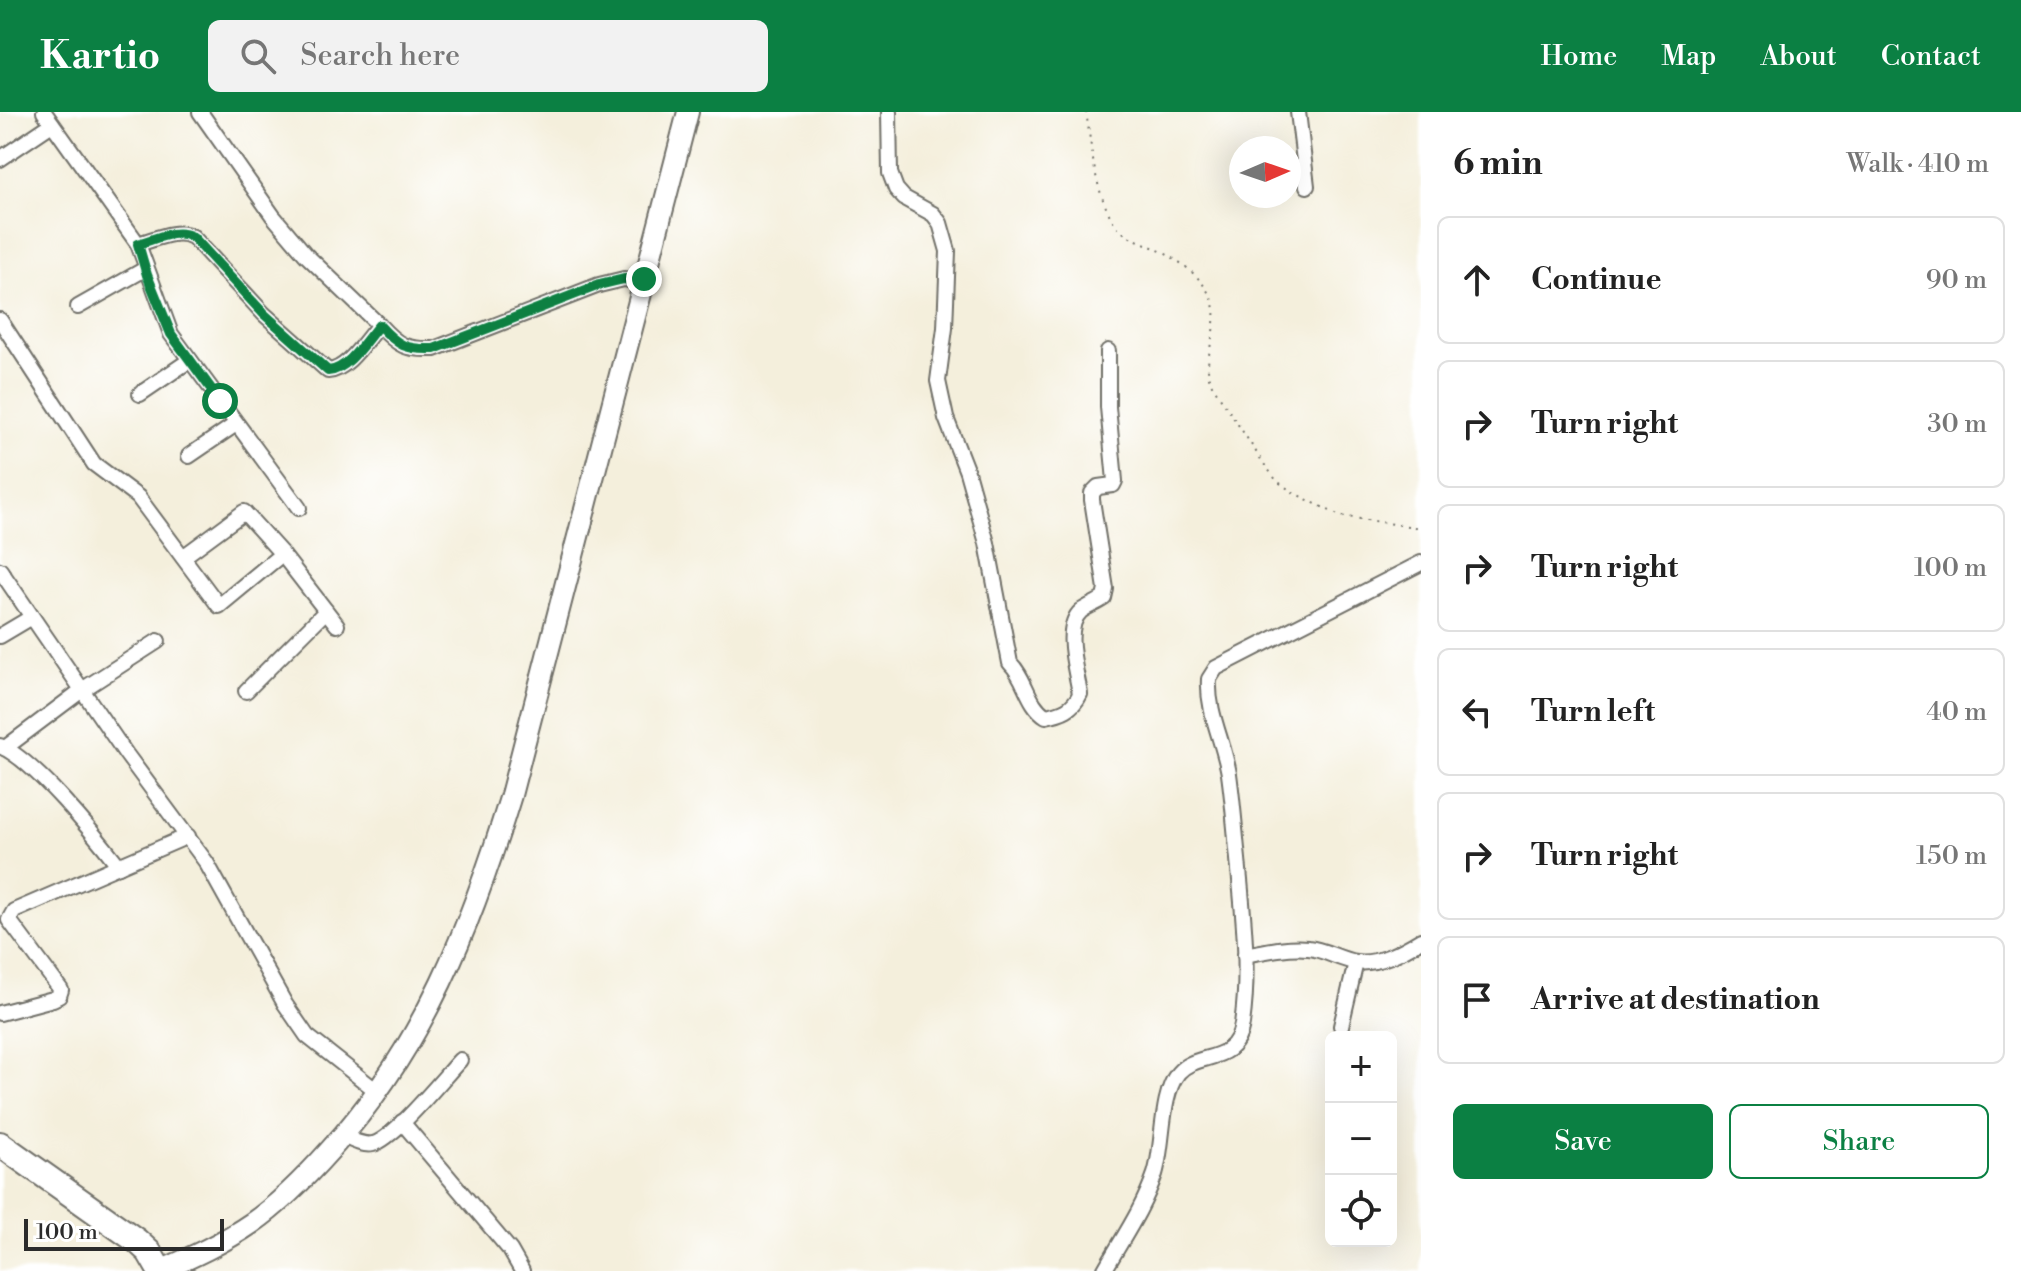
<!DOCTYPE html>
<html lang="en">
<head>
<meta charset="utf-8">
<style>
  :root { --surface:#fff; --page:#f2f2f2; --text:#222; --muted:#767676; --line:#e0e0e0; --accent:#0b8043 }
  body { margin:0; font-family:"Libre Bodoni",serif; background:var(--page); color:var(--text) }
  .controls { position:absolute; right:24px; bottom:24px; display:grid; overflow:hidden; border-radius:12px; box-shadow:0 8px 32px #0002 }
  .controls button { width:72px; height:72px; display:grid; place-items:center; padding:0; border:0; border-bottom:2px solid var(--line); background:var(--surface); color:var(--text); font:40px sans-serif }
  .compass { position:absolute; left:1229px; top:24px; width:72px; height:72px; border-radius:50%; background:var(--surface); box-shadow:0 8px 32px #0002; rotate:88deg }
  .scale { position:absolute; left:24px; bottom:20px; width:200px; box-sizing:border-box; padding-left:8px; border:4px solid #2b2b2b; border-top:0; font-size:22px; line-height:28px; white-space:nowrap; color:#2b2b2b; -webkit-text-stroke:6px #fff; paint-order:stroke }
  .stop { position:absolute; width:24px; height:24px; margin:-18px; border:6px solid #0b8043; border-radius:50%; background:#fff }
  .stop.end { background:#0b8043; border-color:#fff; box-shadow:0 2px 8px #0008 }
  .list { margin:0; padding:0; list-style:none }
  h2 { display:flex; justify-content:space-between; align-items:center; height:104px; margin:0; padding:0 32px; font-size:34px }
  h2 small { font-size:26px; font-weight:400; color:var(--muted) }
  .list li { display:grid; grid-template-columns:52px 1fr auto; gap:24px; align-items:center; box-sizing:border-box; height:128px; margin:0 16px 16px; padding:0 16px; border:2px solid var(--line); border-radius:12px }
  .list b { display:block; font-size:30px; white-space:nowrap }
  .list em { font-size:26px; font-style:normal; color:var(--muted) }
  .actions { display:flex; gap:16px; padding:24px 32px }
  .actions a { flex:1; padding:18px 0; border:2px solid var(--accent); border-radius:12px; text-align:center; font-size:28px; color:var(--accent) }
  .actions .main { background:var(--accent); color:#fff }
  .icon { flex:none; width:44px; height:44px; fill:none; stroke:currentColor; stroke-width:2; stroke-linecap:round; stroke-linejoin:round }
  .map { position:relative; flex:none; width:1421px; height:1159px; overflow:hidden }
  header { display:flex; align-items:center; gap:48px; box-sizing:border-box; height:112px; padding:0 40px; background:var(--accent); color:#fff }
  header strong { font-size:38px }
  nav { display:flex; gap:44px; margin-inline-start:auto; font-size:28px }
  .search { width:560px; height:72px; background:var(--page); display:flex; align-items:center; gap:20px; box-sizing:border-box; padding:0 28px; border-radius:12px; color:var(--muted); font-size:30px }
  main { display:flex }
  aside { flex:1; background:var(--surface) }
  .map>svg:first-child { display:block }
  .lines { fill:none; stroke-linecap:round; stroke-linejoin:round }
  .minor-casing { stroke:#717069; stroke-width:18 }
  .secondary-casing { stroke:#717069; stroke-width:24 }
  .trunk-casing { stroke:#717069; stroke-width:28 }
  .path { stroke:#717069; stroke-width:2; stroke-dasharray:2 6; stroke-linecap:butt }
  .minor { stroke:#fff; stroke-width:14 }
  .secondary { stroke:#fff; stroke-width:20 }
  .trunk { stroke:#fff; stroke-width:24 }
  .route { stroke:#0b8043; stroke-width:10 }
</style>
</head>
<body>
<header>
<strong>Kartio</strong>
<div class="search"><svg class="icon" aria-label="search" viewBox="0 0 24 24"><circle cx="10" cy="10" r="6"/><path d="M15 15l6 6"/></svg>Search here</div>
<nav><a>Home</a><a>Map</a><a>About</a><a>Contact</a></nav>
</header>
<main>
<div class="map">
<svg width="1421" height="1159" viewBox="0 0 1421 1159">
  <rect width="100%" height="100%" fill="#fff"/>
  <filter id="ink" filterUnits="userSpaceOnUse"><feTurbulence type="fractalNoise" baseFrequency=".0125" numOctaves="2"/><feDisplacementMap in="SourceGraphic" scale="16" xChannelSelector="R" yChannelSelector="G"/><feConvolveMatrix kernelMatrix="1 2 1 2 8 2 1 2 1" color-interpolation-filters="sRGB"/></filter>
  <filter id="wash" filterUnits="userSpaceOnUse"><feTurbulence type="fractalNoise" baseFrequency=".006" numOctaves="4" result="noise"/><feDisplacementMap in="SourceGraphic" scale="32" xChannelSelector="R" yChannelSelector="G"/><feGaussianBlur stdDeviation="1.8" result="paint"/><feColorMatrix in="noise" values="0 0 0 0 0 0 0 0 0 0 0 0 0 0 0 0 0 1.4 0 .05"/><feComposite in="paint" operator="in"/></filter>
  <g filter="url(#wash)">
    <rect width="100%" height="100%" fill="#f4efdc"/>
  </g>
  <g filter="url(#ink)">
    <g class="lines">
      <g class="minor-casing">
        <g id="minor">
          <polyline points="44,0 138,132 171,222 299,396"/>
          <path d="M889,0l1,61 6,16 8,9 29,16 7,9 8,28 -3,77 -7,53 8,37 21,54 20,71 23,120c16,15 17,41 36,53 16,-3 27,-7 34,-22 -3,-22 -18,-66 1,-83 7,-5 16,-8 23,-13l2,-9 -14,-89v-7l6,-6 15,-2 2,-4 -7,-74v-56"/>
          <polyline points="1298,0 1307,74"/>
          <polyline points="0,47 52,12"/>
          <path d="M138,132c18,-5 38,-16 55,-7l71,77 64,57c20,-1 38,-32 51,-46l-73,-70 -33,-39 -73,-104"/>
          <polyline points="78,195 145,157"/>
          <polyline points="0,208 94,352 138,385 219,494 282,442"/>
          <path d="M379,213c19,21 27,25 55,24l165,-64 25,-6 19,4"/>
          <polyline points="140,282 190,248"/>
          <polyline points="189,344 236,312"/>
          <polyline points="183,445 244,400 282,442 337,513"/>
          <polyline points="0,458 126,642 206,750 285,892 307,924 378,980"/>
          <polyline points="0,524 32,505"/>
          <polyline points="246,579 326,499"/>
          <path d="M0,634c34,14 95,89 119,120"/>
          <polyline points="5,636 82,578 158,529"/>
          <path d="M1245,843c21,-4 42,-9 63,-7 16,1 32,12 48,14 22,3 47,-11 65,-22"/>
          <polyline points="0,901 53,887 59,884 61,878 9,808 14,799 188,724"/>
          <polyline points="1341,914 1356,850"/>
          <polyline points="402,1010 510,1138 522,1159"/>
          <path d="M343,1024c10,4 19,10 30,8 21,-5 70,-66 87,-84"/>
          <path d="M1104,1159c18,-32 39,-62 51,-97 9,-28 5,-78 23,-101 18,-22 58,-7 64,-49 8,-55 1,-110 -4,-165 -3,-28 -5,-57 -9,-85 -5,-32 -22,-61 -20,-95l7,-11 205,-105"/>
        </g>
      </g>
      <g class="secondary-casing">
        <path id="secondary" d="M160,1159c32,-14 63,-28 92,-48 29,-20 55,-47 79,-74 93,-103 140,-223 180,-354l177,-683"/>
      </g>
      <g class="trunk-casing">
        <polyline id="trunk" points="0,1032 137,1129 149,1140 160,1159"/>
      </g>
      <path class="path" d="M1086,0c6,37 8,80 29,112 7,11 20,15 31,20 26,12 53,27 65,54 11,26 -9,57 -1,84l54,82 13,17 17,12 46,23 81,12"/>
      <use href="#minor" class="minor"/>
      <use href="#secondary" class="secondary"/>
      <use href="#trunk" class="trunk"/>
    </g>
  </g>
  <g class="lines" filter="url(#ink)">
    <path class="route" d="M220,289l-49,-67 -24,-59 -9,-31c18,-5 37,-16 55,-7l71,77 64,57c20,-1 38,-31 51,-46 19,21 27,25 55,24l165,-64 25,-6 19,4 1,-4"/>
  </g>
</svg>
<div class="controls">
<button>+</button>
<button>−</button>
<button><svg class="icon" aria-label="locate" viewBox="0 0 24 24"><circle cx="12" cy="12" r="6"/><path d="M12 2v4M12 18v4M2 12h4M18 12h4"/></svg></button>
</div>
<svg class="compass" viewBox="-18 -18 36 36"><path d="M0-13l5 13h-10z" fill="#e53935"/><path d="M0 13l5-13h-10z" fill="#767676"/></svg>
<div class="scale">100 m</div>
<div class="stop" style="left:220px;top:289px"></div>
<div class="stop end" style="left:644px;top:167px"></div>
</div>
<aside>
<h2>6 min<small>Walk · 410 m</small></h2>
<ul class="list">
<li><svg class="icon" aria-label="ahead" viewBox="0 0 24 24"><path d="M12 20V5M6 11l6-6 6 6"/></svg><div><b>Continue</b></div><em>90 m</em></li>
<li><svg class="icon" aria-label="right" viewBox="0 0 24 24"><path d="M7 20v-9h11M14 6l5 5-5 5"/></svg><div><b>Turn right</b></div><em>30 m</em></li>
<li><svg class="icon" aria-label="right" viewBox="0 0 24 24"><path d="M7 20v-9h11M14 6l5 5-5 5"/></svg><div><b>Turn right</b></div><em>100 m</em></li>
<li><svg class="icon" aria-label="left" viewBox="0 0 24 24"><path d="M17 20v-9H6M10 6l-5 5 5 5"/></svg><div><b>Turn left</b></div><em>40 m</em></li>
<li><svg class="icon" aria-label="right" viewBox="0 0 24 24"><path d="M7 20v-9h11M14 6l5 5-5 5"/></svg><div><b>Turn right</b></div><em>150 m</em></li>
<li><svg class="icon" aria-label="arrive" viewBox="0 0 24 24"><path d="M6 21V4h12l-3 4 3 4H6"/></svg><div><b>Arrive at destination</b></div></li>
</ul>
<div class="actions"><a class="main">Save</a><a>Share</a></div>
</aside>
</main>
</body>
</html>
